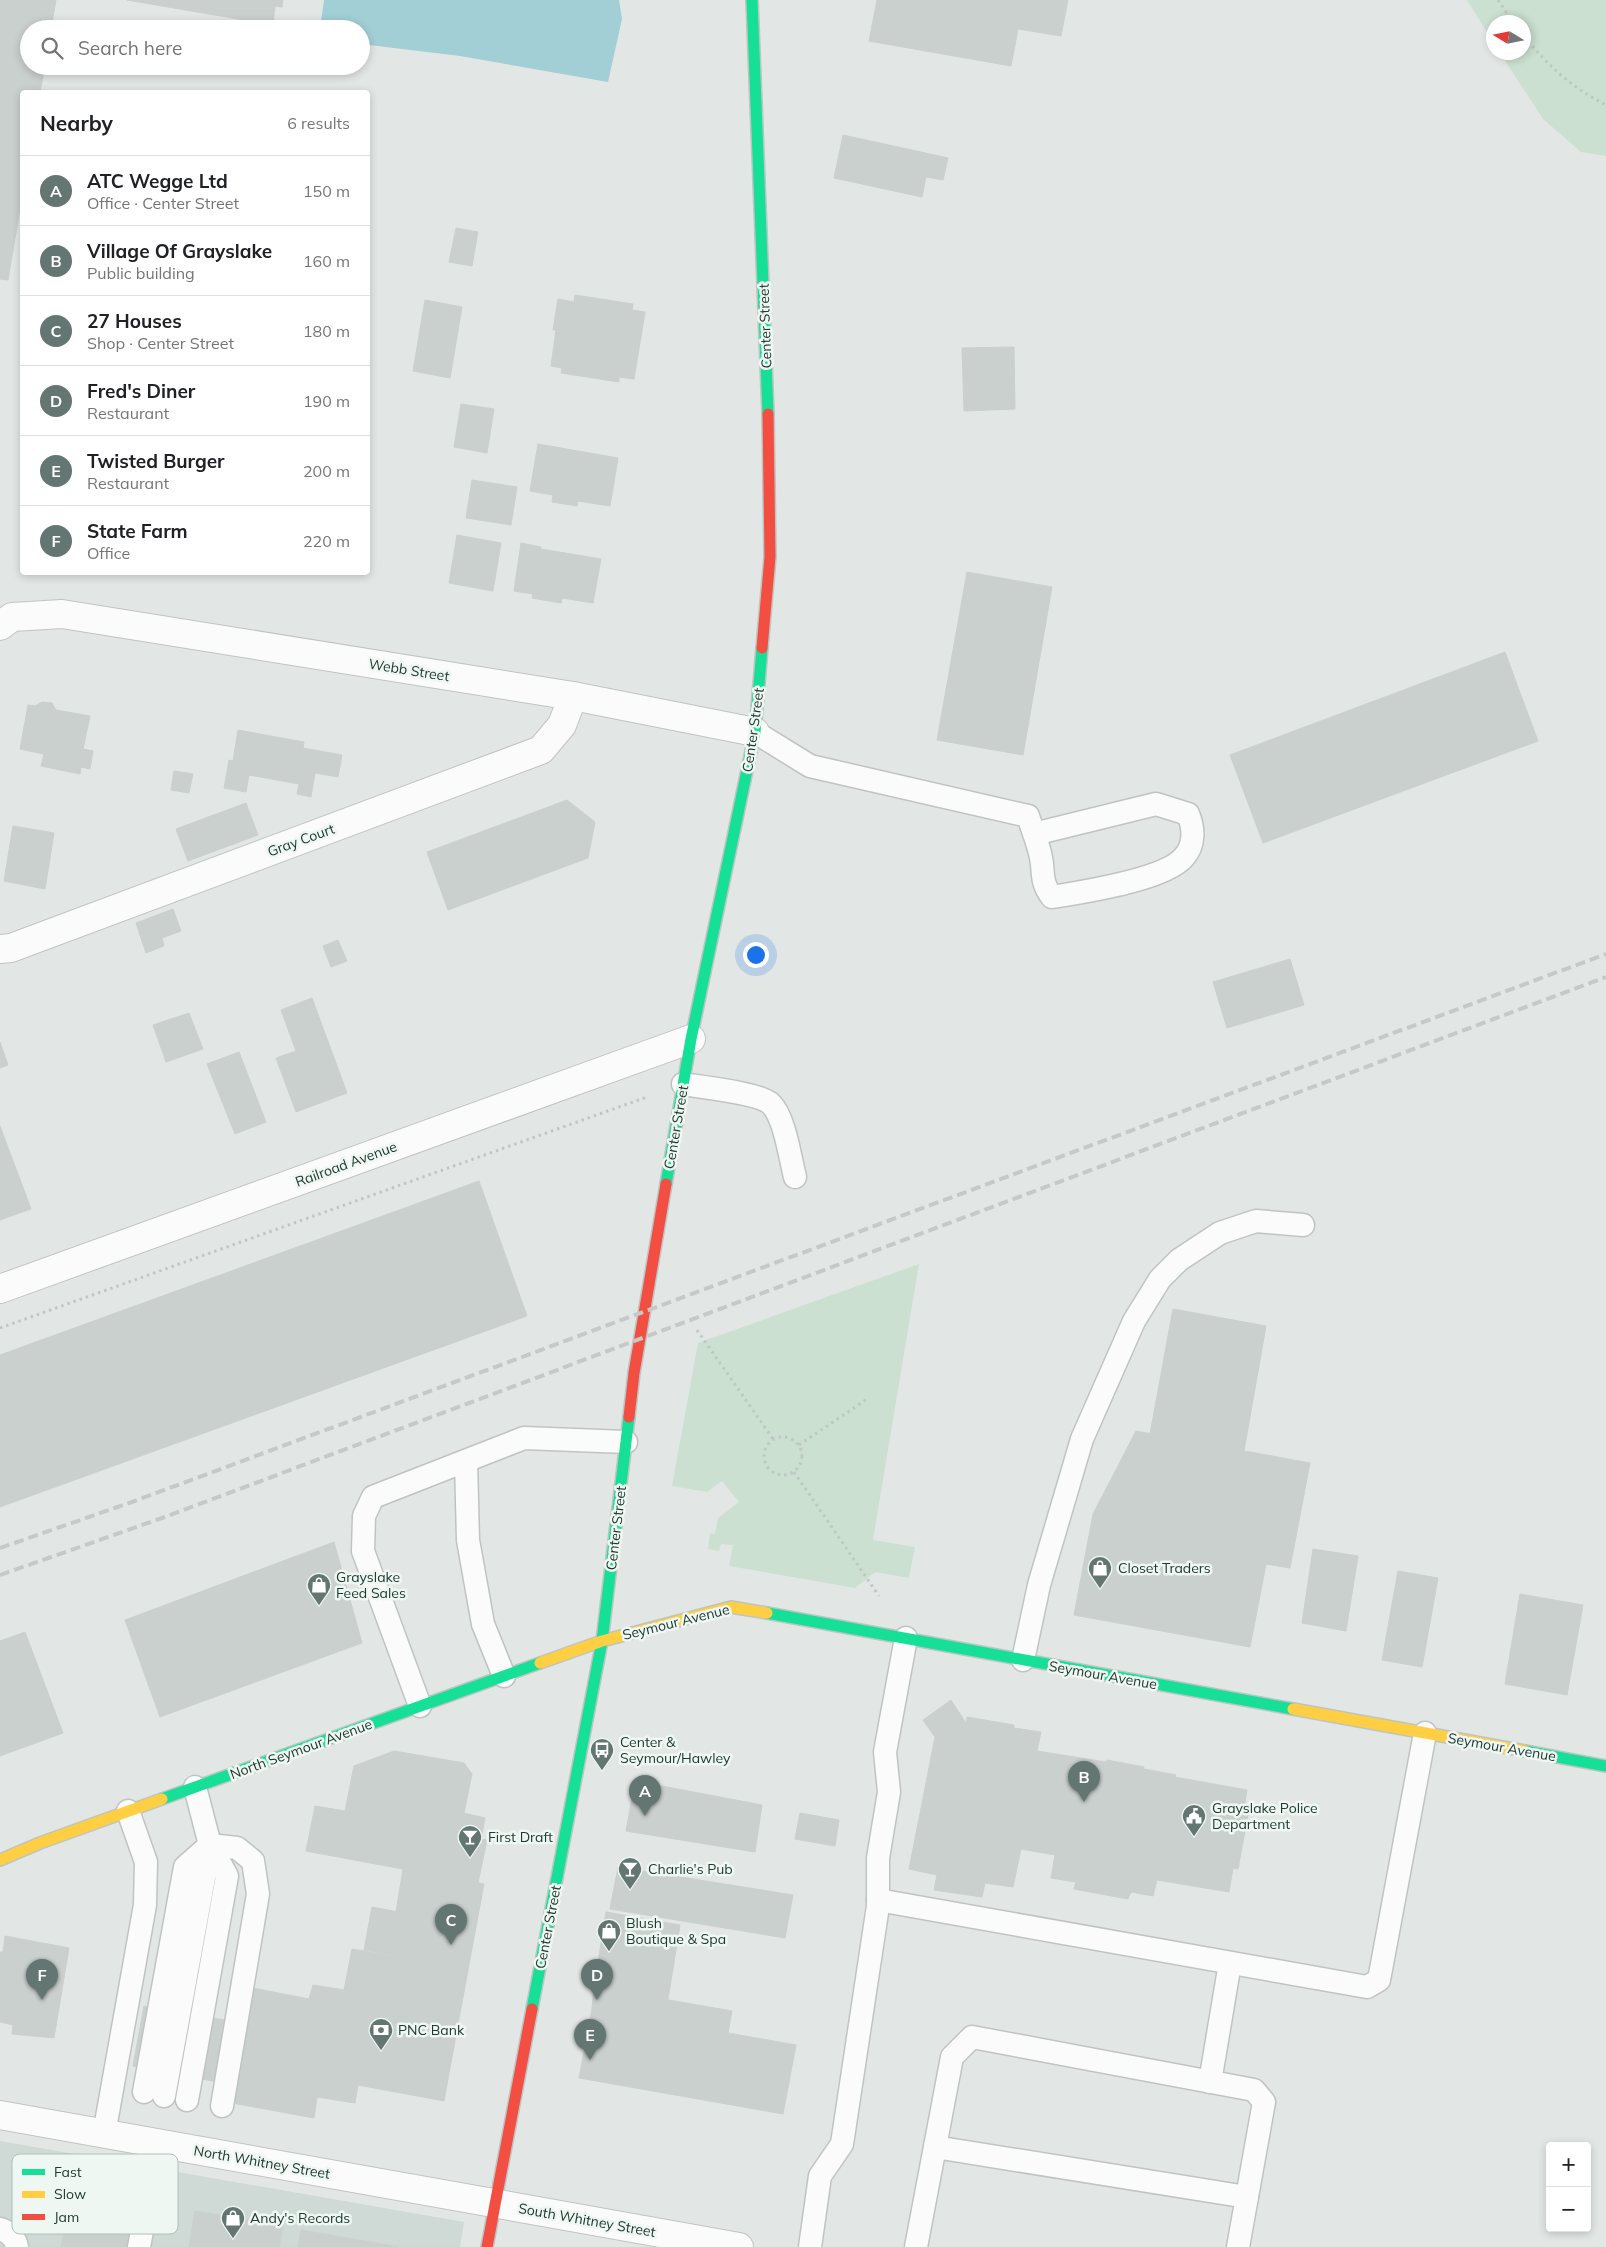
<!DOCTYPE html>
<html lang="en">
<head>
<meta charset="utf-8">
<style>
  :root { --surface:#fff; --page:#f6f6f6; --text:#202124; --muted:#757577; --line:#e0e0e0; --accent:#647671 }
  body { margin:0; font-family:Mulish,sans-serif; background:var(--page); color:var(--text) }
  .controls { position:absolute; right:15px; bottom:15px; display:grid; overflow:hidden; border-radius:5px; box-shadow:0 2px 8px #0003 }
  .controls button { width:45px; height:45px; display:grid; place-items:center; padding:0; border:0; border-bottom:1px solid var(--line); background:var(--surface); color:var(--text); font:25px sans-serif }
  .compass { position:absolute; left:1486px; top:15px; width:45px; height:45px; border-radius:50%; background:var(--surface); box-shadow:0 2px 8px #0003; rotate:280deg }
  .you { position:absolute; left:755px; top:954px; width:18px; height:18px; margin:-12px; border:4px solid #fff; border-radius:50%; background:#1a73e8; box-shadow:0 0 0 8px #1a73e833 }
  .badge { display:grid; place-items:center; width:32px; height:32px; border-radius:50%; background:var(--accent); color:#fff; font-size:16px; font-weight:700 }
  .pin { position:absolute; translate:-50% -41px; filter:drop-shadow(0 1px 2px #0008) }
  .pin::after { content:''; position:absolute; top:26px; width:18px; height:15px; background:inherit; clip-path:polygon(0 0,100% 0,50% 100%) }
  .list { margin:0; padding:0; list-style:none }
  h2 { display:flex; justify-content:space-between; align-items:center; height:65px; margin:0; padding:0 20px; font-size:21px }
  h2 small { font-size:16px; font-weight:400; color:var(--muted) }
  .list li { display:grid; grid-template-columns:32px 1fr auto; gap:15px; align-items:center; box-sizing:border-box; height:70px; padding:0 20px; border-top:1px solid var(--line) }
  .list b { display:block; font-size:19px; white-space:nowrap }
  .list p { margin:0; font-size:16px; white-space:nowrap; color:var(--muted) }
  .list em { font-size:16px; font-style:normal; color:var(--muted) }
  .icon { flex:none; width:28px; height:28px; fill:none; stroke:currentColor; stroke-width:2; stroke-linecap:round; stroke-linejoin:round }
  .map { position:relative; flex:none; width:1606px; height:2247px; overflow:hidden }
  .search { position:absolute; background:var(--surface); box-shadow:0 2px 8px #0003; left:20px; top:20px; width:350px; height:55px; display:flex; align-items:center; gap:12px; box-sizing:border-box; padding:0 18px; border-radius:28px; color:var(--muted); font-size:19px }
  .panel { position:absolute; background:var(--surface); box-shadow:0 2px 8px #0003; left:20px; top:90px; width:350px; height:485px; border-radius:5px }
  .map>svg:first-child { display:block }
  .built { fill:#cfd9d5 }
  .green { fill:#cbe0d1 }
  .water { fill:#a2ced5 }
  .building { fill:#cad0ce; stroke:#cbd0ce }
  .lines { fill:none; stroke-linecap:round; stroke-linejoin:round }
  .lane-casing { stroke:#bfc4c2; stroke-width:25 }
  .street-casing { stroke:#bfc4c2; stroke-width:30 }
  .fast-casing { stroke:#bdc5c2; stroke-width:14 }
  .slow-casing { stroke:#bdc5c2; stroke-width:14 }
  .jam-casing { stroke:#bdc5c2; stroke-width:14 }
  .path { stroke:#bfc7c5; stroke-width:3; stroke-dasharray:2.5 4; stroke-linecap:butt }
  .lane { stroke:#fbfbfb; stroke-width:22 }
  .street { stroke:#fbfbfb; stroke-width:28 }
  .fast { stroke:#16e098; stroke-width:11 }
  .slow { stroke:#ffcf43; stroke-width:11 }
  .jam { stroke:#f24e42; stroke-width:11 }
  .rail { stroke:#c6c9c8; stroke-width:4; stroke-dasharray:10 5; stroke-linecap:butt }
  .labels { text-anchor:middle; stroke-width:5; stroke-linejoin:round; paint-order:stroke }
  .street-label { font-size:14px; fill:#203933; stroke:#eff7f3 }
  .poi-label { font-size:14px; fill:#203933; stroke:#eff7f3; text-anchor:start }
  .key { fill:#eff7f3; stroke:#b1beb9; stroke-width:1 }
  .key-label { font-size:14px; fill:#203933 }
</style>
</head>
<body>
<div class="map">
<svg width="1606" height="2247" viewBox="0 0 1606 2247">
  <rect width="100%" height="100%" fill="#e2e7e5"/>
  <polygon class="built" points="0,2141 464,2222 460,2247 0,2247"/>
  <g class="green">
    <polygon points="1467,0 1606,0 1606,156 1581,152 1543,119 1500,53 1524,52 1524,22 1494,22 1493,42"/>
    <polygon points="919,1264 873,1540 915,1547 909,1578 875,1572 855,1588 729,1566 733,1545 721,1544 719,1551 708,1549 710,1533 715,1534 718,1518 739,1502 722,1481 707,1492 672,1486 698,1343"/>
  </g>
  <polygon class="water" points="324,0 619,0 622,19 608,82 460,56 361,44 361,29 320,29"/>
  <g class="building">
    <polygon points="0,0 56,0 51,29 29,29 29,66 45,66 40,92 22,92 22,197 8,280 0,279"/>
    <polygon points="127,0 283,0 282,7 275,6 273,25"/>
    <polygon points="877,0 1068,0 1061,36 1018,29 1011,66 869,41"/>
    <polygon points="843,135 948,158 943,180 926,177 922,197 834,178"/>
    <polygon points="456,228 478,232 472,266 449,262"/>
    <polygon points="575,295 633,304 632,310 645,312 634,379 619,377 619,382 561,373 562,368 551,366 556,330 553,330 558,299 574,302"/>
    <polygon points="425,300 462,307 450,378 413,371"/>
    <polygon points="1014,347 1015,409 964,411 962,348"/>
    <polygon points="461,404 494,409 487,453 454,447"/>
    <polygon points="538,444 618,458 610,506 578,501 577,506 552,502 553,495 530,491"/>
    <polygon points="472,480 517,487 511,525 466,518"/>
    <polygon points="457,535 501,543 493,591 449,583"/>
    <polygon points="521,543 541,547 541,549 601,559 593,603 562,598 561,603 532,598 533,594 514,591"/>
    <polygon points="967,572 1052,587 1023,755 937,740"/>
    <polygon points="1505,652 1538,741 1263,843 1230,755"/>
    <polygon points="42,702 52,703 56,710 90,716 83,749 93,751 90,769 81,767 80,774 41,766 44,754 20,749 28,705 35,706"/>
    <polygon points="238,730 304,742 303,748 342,755 338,777 315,773 311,797 297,794 299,784 249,775 246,792 224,788 229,760 233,761"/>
    <polygon points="174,771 193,774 189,793 171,790"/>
    <polygon points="567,800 595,822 588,858 448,910 427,852"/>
    <polygon points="246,803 258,835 188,861 176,829"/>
    <polygon points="13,826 54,833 45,889 4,881"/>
    <polygon points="173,909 181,931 162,938 164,946 146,953 136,923"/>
    <polygon points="338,940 347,961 331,967 323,946"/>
    <polygon points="1290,959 1304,1005 1227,1028 1213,982"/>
    <polygon points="312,998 347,1093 296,1112 276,1058 296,1051 281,1010"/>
    <polygon points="189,1013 203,1049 166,1062 153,1025"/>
    <polygon points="0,1042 8,1065 0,1068"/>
    <polygon points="239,1052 266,1122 235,1134 207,1064"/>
    <polygon points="0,1126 31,1209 0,1220"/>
    <polygon points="479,1181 527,1316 0,1507 0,1355"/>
    <polygon points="1173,1309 1266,1326 1244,1451 1150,1434"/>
    <polygon points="1136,1431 1310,1463 1290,1568 1266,1564 1250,1647 1074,1615 1093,1514"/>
    <polygon points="334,1542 362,1643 160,1717 125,1620"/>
    <polygon points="1313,1549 1358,1556 1346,1631 1302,1623"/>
    <polygon points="1398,1571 1438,1578 1422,1667 1382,1660"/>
    <polygon points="1520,1594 1583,1605 1567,1695 1505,1684"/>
    <polygon points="25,1632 63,1733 0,1756 0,1641"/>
    <polygon points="951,1700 966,1723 967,1717 1014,1725 1014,1728 1041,1732 1037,1751 1106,1762 1107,1760 1144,1767 1144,1769 1176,1775 1175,1777 1247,1790 1243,1814 1248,1815 1238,1869 1233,1868 1229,1892 1157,1880 1153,1896 1131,1892 1128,1899 1074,1889 1076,1882 1051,1878 1055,1855 1021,1849 1013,1887 985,1883 982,1897 934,1890 937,1875 909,1869 935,1737 923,1720"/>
    <polygon points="394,1751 464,1763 472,1774 464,1813 485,1818 481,1839 487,1840 478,1883 306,1851 315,1806 345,1811 354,1766"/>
    <polygon points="635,1781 762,1805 755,1852 626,1831"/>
    <polygon points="800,1813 839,1820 835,1846 795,1839"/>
    <polygon points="618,1867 793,1895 785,1938 610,1909"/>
    <polygon points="403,1869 484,1884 476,1927 396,1912"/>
    <polygon points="372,1907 476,1927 468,1970 364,1950"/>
    <polygon points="606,1912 680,1925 668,1999 594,1987"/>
    <polygon points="5,1936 69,1948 54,2038 12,2034 13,2025 0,2022 0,1952 3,1952"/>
    <polygon points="352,1949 468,1970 444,2101 358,2085 355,2103 317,2097 314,2118 232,2103 234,2085 133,2066 144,2006 247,2024 253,1988 309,1999 313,1985 344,1990"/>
    <polygon points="594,1987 732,2011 728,2033 592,2009"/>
    <polygon points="592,2009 796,2045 783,2114 579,2078"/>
    <polygon points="72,2191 139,2204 131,2247 61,2247"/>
    <polygon points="195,2211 283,2226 279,2247 189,2247"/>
    <polygon points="301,2230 399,2247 298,2247"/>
  </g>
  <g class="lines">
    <g class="lane-casing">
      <g id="lane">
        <path d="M755,732l55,34 218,50c4,12 9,25 12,37 5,19 -1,27 12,44 30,-5 113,-17 132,-40 11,-12 10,-29 4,-43l-32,-10 -122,30"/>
        <path d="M683,1084c18,3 77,9 88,20 14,14 19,54 24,73"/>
        <polyline points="466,1461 468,1540 483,1624 504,1676"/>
        <polyline points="1023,1660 1039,1585 1082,1439 1134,1321 1160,1279 1179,1260 1220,1233 1256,1221 1303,1225"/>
        <polyline points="420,1706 363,1551 364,1516 373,1497 524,1438 626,1442"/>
        <polyline points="195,1787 210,1845 237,1848 253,1861 258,1894 222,2106"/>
        <polyline points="878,1900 1367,1987 1379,1980 1425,1733"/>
        <polyline points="1210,2082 1230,1963"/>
        <polyline points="144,2092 185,1867 210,1845"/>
        <polyline points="164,2096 210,1845"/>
        <polyline points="187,2100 227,1876 210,1845"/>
        <polyline points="104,2134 145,1905 146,1862 128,1811"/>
        <polyline points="935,2147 1247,2197"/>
        <path d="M0,2229c8,2 16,10 17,18"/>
        <polyline points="139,2247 158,2144"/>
        <polyline points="810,2247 820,2176 842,2144 878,1906 878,1858 889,1792 885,1752 906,1638"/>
        <polyline points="916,2247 952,2057 972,2037 1254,2090 1264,2102 1238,2247"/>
      </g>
    </g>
    <g class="street-casing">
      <g id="street">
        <polyline points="0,626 12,617 62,614 573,696 755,732"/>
        <polyline points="0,949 11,948 541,750 562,725 573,696"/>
        <polyline points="0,1289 691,1039"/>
        <polyline points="0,2115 739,2247"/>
      </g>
    </g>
    <g class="fast-casing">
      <g id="fast">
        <polyline points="752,0 768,414"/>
        <polyline points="666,1184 691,1039 755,732 762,648"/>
        <polyline points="767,1613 1293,1709"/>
        <polyline points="1525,1751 1606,1766"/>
        <polyline points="162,1799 540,1663"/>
        <polyline points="532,2009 602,1641 629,1417"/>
      </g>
    </g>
    <g class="slow-casing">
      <g id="slow">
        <polyline points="540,1663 602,1641 731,1607 767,1613"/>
        <polyline points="1293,1709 1525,1751"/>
        <polyline points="0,1860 40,1843 162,1799"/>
      </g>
    </g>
    <g class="jam-casing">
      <g id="jam">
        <polyline points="762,648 770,557 768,414"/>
        <polyline points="629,1417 634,1373 666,1184"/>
        <polyline points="487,2247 532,2009"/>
      </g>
    </g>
    <g class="path">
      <polyline points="1498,0 1513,22"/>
      <path d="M1524,36c24,30 47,51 82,69"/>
      <polyline points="0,1328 647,1097"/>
      <polyline points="697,1330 773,1439"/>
      <circle cx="783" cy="1456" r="19"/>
      <polyline points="799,1445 867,1399"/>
      <polyline points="794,1472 879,1596"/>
    </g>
    <use href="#lane" class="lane"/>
    <use href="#street" class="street"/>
    <use href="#fast" class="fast"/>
    <use href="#slow" class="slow"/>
    <use href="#jam" class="jam"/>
    <g class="rail">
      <polyline points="0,1548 132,1502 1606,954"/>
      <polyline points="0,1575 162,1518 1606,977"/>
    </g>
  </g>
  <defs>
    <g id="shop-pin" transform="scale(1.25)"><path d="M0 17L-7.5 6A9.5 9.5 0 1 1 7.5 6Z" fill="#647671" stroke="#eff7f3"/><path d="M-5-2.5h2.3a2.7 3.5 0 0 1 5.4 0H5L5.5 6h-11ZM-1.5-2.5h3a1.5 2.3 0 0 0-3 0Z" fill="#fff"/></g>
    <g id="bus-pin" transform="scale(1.25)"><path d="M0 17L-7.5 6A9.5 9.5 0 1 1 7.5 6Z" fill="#647671" stroke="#eff7f3"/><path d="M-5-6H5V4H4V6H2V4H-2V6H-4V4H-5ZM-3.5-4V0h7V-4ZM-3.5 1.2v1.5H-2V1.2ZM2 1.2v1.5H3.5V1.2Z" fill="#fff"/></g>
    <g id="civic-pin" transform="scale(1.25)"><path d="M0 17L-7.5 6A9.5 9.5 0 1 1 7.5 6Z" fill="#647671" stroke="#eff7f3"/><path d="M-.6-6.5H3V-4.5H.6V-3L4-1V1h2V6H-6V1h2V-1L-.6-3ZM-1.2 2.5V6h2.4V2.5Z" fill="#fff"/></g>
    <g id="bar-pin" transform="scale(1.25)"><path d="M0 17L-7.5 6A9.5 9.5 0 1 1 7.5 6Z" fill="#647671" stroke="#eff7f3"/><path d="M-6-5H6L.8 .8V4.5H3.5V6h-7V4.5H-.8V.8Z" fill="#fff"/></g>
    <g id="bank-pin" transform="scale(1.25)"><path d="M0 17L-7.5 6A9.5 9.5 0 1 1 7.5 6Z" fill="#647671" stroke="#eff7f3"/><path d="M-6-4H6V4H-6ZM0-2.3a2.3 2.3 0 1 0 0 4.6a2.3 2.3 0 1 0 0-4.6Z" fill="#fff"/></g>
  </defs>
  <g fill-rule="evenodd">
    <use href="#shop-pin" x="1100" y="1568"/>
    <use href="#shop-pin" x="319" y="1585"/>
    <use href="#bus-pin" x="602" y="1750"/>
    <use href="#civic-pin" x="1194" y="1816"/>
    <use href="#bar-pin" x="470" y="1837"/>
    <use href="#bar-pin" x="630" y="1869"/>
    <use href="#shop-pin" x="609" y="1931"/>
    <use href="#bank-pin" x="381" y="2030"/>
    <use href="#shop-pin" x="233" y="2218"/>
  </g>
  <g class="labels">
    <g class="street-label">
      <text transform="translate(765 326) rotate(-92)" y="5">Center Street</text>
      <text transform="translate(409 670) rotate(9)" y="5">Webb Street</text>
      <text transform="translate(753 730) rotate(-82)" y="5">Center Street</text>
      <text transform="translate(301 840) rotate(-20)" y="5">Gray Court</text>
      <text transform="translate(676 1127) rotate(-80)" y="5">Center Street</text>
      <text transform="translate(346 1164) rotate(-20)" y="5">Railroad Avenue</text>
      <text transform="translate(616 1528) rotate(-83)" y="5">Center Street</text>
      <text transform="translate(676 1622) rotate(-14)" y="5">Seymour Avenue</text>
      <text transform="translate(1103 1675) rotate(10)" y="5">Seymour Avenue</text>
      <text transform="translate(1502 1747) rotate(10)" y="5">Seymour Avenue</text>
      <text transform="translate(301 1749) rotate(-20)" y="5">North Seymour Avenue</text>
      <text transform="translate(548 1927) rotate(-79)" y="5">Center Street</text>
      <text transform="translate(262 2162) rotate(10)" y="5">North Whitney Street</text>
      <text transform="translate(587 2220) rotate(10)" y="5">South Whitney Street</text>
    </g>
    <g class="poi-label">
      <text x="1118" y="1573">Closet Traders</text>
      <text x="336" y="1582">Grayslake<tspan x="336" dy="16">Feed Sales</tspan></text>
      <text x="620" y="1747">Center &amp;<tspan x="620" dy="16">Seymour/Hawley</tspan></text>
      <text x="1212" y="1813">Grayslake Police<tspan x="1212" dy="16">Department</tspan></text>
      <text x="488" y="1842">First Draft</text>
      <text x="648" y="1874">Charlie's Pub</text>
      <text x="626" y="1928">Blush<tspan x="626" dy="16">Boutique &amp; Spa</tspan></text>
      <text x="398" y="2035">PNC Bank</text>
      <text x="250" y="2223">Andy's Records</text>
    </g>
  </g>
  <rect x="12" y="2154" width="166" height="80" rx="8" class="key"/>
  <rect x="22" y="2169" width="23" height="6" fill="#16e098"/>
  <rect x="22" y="2191" width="23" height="7" fill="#ffcf43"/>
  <rect x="22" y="2214" width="23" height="6" fill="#f24e42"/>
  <g class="key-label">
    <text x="54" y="2177">Fast</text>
    <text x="54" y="2199">Slow</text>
    <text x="54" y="2222">Jam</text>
  </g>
</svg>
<div class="controls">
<button>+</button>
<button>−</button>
</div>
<svg class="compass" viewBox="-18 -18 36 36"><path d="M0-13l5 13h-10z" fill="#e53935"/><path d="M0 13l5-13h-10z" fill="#757577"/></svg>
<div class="you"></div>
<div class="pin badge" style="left:645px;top:1816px">A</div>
<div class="pin badge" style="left:1084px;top:1802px">B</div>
<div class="pin badge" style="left:451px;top:1945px">C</div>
<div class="pin badge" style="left:597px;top:2000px">D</div>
<div class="pin badge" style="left:590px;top:2060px">E</div>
<div class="pin badge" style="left:42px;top:2000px">F</div>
<div class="search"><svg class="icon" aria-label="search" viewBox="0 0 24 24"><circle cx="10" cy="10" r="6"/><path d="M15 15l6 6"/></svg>Search here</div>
<section class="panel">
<h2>Nearby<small>6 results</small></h2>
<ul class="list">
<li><span class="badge">A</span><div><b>ATC Wegge Ltd</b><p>Office · Center Street</p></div><em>150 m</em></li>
<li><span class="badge">B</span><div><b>Village Of Grayslake</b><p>Public building</p></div><em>160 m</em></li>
<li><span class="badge">C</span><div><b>27 Houses</b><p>Shop · Center Street</p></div><em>180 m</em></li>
<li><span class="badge">D</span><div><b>Fred's Diner</b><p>Restaurant</p></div><em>190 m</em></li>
<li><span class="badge">E</span><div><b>Twisted Burger</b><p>Restaurant</p></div><em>200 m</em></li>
<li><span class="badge">F</span><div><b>State Farm</b><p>Office</p></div><em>220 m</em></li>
</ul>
</section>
</div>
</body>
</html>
